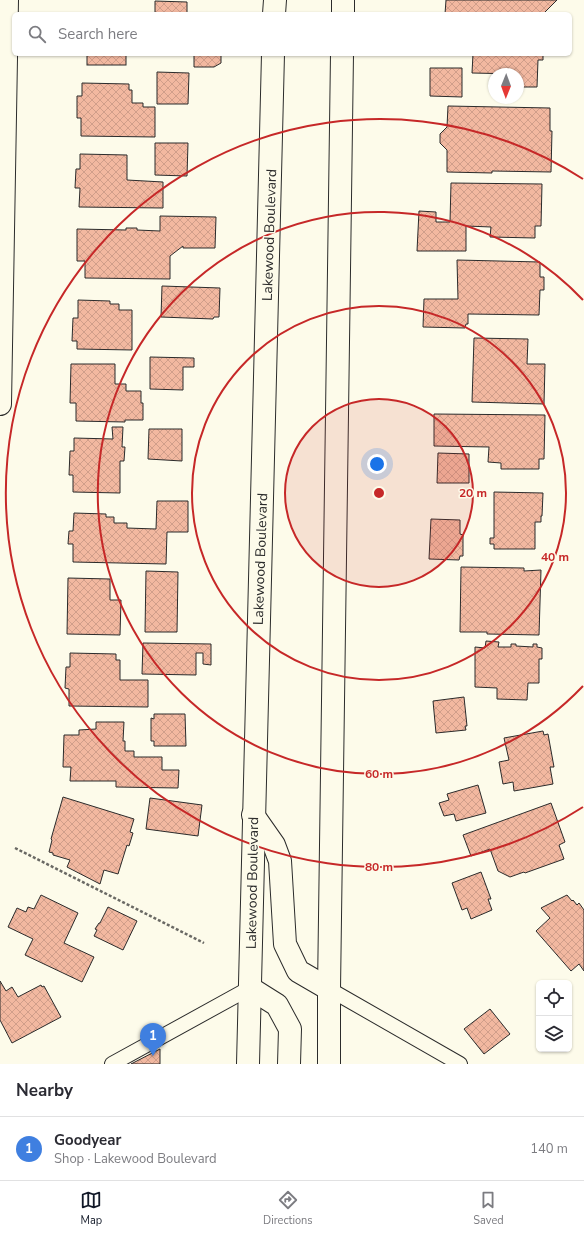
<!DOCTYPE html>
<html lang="en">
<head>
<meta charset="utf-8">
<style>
  :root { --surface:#fff; --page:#f7f7f7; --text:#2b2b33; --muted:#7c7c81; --line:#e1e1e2; --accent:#111827 }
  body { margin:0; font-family:"Nunito Sans",sans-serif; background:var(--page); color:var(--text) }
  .controls { position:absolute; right:12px; bottom:12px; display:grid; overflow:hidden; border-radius:6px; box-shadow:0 1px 3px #0004 }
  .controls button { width:36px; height:36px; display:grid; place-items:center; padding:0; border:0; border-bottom:1px solid var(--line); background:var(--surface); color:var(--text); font:20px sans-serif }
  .compass { position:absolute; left:488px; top:68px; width:36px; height:36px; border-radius:50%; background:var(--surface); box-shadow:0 1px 3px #0004; rotate:181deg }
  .you { position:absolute; left:377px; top:464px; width:14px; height:14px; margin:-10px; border:3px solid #fff; border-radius:50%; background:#1a73e8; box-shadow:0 0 0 6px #1a73e833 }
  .badge { display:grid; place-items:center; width:26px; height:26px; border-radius:50%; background:var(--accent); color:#fff; font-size:13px; font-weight:700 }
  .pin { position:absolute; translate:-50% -33px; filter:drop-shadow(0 1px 2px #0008) }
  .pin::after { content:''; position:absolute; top:21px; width:14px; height:12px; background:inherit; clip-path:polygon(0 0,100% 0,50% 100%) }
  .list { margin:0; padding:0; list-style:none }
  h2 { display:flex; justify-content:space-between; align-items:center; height:52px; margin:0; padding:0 16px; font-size:17px }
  h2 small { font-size:13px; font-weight:400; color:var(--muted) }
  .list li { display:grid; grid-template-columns:26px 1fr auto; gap:12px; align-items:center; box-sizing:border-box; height:64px; padding:0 16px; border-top:1px solid var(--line) }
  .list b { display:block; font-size:15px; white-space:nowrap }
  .list p { margin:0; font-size:13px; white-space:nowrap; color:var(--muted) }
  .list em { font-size:13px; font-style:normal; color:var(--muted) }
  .icon { flex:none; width:22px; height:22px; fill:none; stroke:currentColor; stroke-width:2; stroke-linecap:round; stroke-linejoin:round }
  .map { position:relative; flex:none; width:584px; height:1064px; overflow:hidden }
  .search { position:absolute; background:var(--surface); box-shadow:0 1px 3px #0004; left:12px; right:12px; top:12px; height:44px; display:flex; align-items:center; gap:10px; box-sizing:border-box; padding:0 14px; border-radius:6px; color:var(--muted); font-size:15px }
  .sheet { height:116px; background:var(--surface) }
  nav { display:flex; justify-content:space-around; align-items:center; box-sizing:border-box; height:56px; border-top:1px solid var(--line); background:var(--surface); font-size:11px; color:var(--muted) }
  nav a { display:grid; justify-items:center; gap:2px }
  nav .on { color:var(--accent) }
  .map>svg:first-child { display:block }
  .building { fill:url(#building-cross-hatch); stroke:#2b2b2b }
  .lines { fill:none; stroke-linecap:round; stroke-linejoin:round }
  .lane-casing { stroke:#2b2b2b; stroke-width:16 }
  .street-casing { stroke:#2b2b2b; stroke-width:24 }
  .primary-casing { stroke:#2b2b2b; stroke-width:24 }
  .path { stroke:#6a6964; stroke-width:2.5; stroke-dasharray:3 2; stroke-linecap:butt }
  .lane { stroke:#fdfbea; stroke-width:14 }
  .street { stroke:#fdfbea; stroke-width:22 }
  .primary { stroke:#fdfbea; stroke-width:22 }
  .ring { fill:none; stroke:#c62828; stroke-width:2 }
  .labels { text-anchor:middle; stroke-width:3; stroke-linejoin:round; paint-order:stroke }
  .street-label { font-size:14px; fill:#2b2b2b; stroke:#fdfbea }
  .centre { fill:#c62828; stroke:#fdfbea; stroke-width:2 }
  .ring-label { font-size:12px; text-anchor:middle; font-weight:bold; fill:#c62828; stroke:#fdfbea; stroke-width:3; stroke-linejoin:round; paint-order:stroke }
</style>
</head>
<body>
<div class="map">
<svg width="584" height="1064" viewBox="0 0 584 1064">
  <defs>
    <pattern id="building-cross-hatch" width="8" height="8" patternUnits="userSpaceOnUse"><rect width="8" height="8" fill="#f2b8a0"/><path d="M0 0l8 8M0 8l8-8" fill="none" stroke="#d09e8a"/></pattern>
  </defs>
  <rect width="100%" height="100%" fill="#fdfbea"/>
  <g class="building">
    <polygon points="446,0 557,0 545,12 545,14 445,14"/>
    <polygon points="155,1 187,2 187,14 155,14"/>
    <rect x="87" y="54" width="39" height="11"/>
    <polygon points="194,54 221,54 221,63 214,67 194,67"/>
    <polygon points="473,54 545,54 543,54 543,60 538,60 537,87 518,87 518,74 472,73"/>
    <polygon points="430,68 462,68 462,97 430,96"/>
    <polygon points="157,72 189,73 188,104 157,104"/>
    <polygon points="82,83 129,84 129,90 132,90 132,103 143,103 143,107 155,107 155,137 81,136 81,118 77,118 77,96 82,96"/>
    <polygon points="448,106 550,108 550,131 552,131 551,172 492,171 492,173 447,172 447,150 440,143 440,134 447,127"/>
    <polygon points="155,143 188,143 187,176 155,175"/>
    <polygon points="80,154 127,155 127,180 163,182 163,208 79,207 80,188 75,188 76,169 80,169"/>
    <polygon points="451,183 542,184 541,226 535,226 535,238 490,237 491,227 466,226 466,251 417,251 419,211 436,212 436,222 450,222"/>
    <polygon points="160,216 216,217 215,248 183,248 183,246 170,256 170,279 85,278 85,261 77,261 77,229 126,230 126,228 137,228 137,230 160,231"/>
    <polygon points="457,260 540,262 540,277 544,277 544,290 540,290 539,315 468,314 468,324 466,324 465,328 423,327 424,299 458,299"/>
    <polygon points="162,286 220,288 219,317 214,317 213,319 161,317"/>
    <polygon points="78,300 110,301 110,304 119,304 119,310 132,310 132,350 77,349 77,341 72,341 73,318 78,318"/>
    <polygon points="474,338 528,339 527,364 545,364 544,404 472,402"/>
    <polygon points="150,357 194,358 194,367 183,367 183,390 150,389"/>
    <polygon points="71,364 115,364 115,384 126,384 126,391 141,391 141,403 143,403 143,420 125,420 125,422 76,421 76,403 70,403"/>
    <polygon points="434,414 545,415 544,459 539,459 539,469 501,469 501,463 488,462 489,447 434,446"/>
    <polygon points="112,427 123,427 122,447 125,447 124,461 120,461 120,493 73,492 73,475 69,475 70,451 74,451 74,438 113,439"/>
    <polygon points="149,429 182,429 182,461 148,459"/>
    <polygon points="438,453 469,454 469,483 437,483"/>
    <polygon points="494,492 543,493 542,516 541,516 541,522 535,522 535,549 494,549 494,544 490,544 490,538 494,538"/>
    <polygon points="157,501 188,501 188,532 167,532 166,564 73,562 73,544 68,544 69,531 73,531 74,513 106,514 106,517 114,517 114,523 127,523 127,528 156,529"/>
    <polygon points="431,519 460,520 460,534 463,535 463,556 460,556 459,560 429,559"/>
    <polygon points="461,567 524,568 524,571 541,570 539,635 487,634 487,632 460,632"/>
    <polygon points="146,571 178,572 177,632 145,632"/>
    <polygon points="68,578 110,579 110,600 121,600 120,635 67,634"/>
    <polygon points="486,641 499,642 498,647 511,647 511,644 516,644 516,646 533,647 533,644 537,644 537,647 542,648 542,659 539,659 539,683 528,683 527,700 497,699 497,688 475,687 475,647 485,648"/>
    <polygon points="143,643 211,644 211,665 203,664 203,653 196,653 196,675 142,674"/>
    <polygon points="70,653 116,654 116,660 120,660 120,680 148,680 148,707 69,706 69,689 65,688 66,667 70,667"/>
    <polygon points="464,697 467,726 465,726 466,730 436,733 433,701"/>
    <polygon points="154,714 185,714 186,746 154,746 154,741 151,741 151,718 154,719"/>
    <polygon points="96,722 124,722 123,741 125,741 125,751 134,751 134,757 162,757 162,770 179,770 178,788 116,787 116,781 70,781 71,767 63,767 64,735 79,735 79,730 96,729"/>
    <polygon points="543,731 544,735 548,734 554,767 550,767 553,784 514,791 513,782 503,784 499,762 509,760 504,738"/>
    <polygon points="478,785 486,813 456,821 454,814 444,816 439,803 449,800 447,794"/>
    <polygon points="63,797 134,819 130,832 133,833 129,846 127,845 118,874 104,870 100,884 67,867 70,860 53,855 53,853 49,852 52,840 51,839"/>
    <polygon points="150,798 202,805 198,836 146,829"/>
    <polygon points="551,803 565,842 559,845 564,859 525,873 524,872 510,877 498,871 490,849 471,856 463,835"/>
    <polygon points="481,872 491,899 488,899 492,910 471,919 467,908 462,910 452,883"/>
    <polygon points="41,895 78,913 64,943 94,957 82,982 25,955 33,939 8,927 17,908 26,912 28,907 34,909"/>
    <polygon points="567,895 572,901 573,900 577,905 579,903 584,910 584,971 579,964 571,971 536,931 550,918 541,908"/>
    <polygon points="108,907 137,921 123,950 94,936 97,930 95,929 99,923 100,923"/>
    <polygon points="0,981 6,991 12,987 18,997 41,985 42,987 44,986 61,1017 12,1043 0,1020"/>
    <polygon points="490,1009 510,1034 484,1054 464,1029"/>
    <polygon points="160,1049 160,1064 131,1064"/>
  </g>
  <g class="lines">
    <g class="lane-casing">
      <g id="lane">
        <polyline points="329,989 460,1064"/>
        <polyline points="112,1064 250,988"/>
      </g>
    </g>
    <g class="street-casing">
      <polyline id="street" points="0,404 7,0"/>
    </g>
    <g class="primary-casing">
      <g id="primary">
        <polyline points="274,14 275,0"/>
        <polyline points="343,14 343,0"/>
        <polyline points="253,815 274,845 280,861 285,944 298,971 329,989"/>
        <polyline points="250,988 277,1005 290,1029 289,1064"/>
        <polyline points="248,1064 273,54"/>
        <polyline points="329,1064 329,989 342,54"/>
      </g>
    </g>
    <polyline class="path" points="15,848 204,943"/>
    <use href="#lane" class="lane"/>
    <use href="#street" class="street"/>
    <use href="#primary" class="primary"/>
  </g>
  <circle cx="379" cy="493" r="94" fill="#c62828" fill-opacity=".12"/>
  <g class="ring">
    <circle cx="379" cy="493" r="94"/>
    <circle cx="379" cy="493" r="187"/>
    <path d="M583 686A281 281 0 1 1 583 300"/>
    <path d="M583 807A374 374 0 1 1 583 179"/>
  </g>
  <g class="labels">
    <g class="street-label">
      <text transform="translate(269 235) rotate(-88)" y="5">Lakewood Boulevard</text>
      <text transform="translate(260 559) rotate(-88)" y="5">Lakewood Boulevard</text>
      <text transform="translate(252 883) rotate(-89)" y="5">Lakewood Boulevard</text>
    </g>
  </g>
  <circle cx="379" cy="493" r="6" class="centre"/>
  <g class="ring-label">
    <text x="473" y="497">20 m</text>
    <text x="555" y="561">40 m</text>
    <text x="379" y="778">60 m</text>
    <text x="379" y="871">80 m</text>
  </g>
</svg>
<div class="controls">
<button><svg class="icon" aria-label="locate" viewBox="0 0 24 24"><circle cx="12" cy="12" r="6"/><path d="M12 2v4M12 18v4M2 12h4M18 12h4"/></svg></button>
<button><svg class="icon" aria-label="layers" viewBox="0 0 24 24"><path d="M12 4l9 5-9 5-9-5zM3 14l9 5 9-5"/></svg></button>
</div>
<svg class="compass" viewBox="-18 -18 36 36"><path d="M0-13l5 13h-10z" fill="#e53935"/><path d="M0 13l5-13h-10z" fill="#7c7c81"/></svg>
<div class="you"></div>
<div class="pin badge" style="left:153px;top:1056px;background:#3f7fe0">1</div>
<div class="search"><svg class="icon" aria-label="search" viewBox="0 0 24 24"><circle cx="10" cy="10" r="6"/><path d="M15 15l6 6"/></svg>Search here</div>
</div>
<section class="sheet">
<h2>Nearby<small></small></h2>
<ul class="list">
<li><span class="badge" style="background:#3f7fe0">1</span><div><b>Goodyear</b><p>Shop · Lakewood Boulevard</p></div><em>140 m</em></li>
</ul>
</section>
<nav>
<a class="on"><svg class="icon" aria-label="map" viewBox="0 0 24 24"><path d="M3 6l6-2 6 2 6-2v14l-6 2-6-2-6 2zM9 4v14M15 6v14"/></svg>Map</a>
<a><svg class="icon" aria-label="directions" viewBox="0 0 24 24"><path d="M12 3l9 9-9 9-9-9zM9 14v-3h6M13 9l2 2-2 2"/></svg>Directions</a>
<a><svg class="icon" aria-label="saved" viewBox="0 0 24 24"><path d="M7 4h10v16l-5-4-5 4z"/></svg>Saved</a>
</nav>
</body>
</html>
